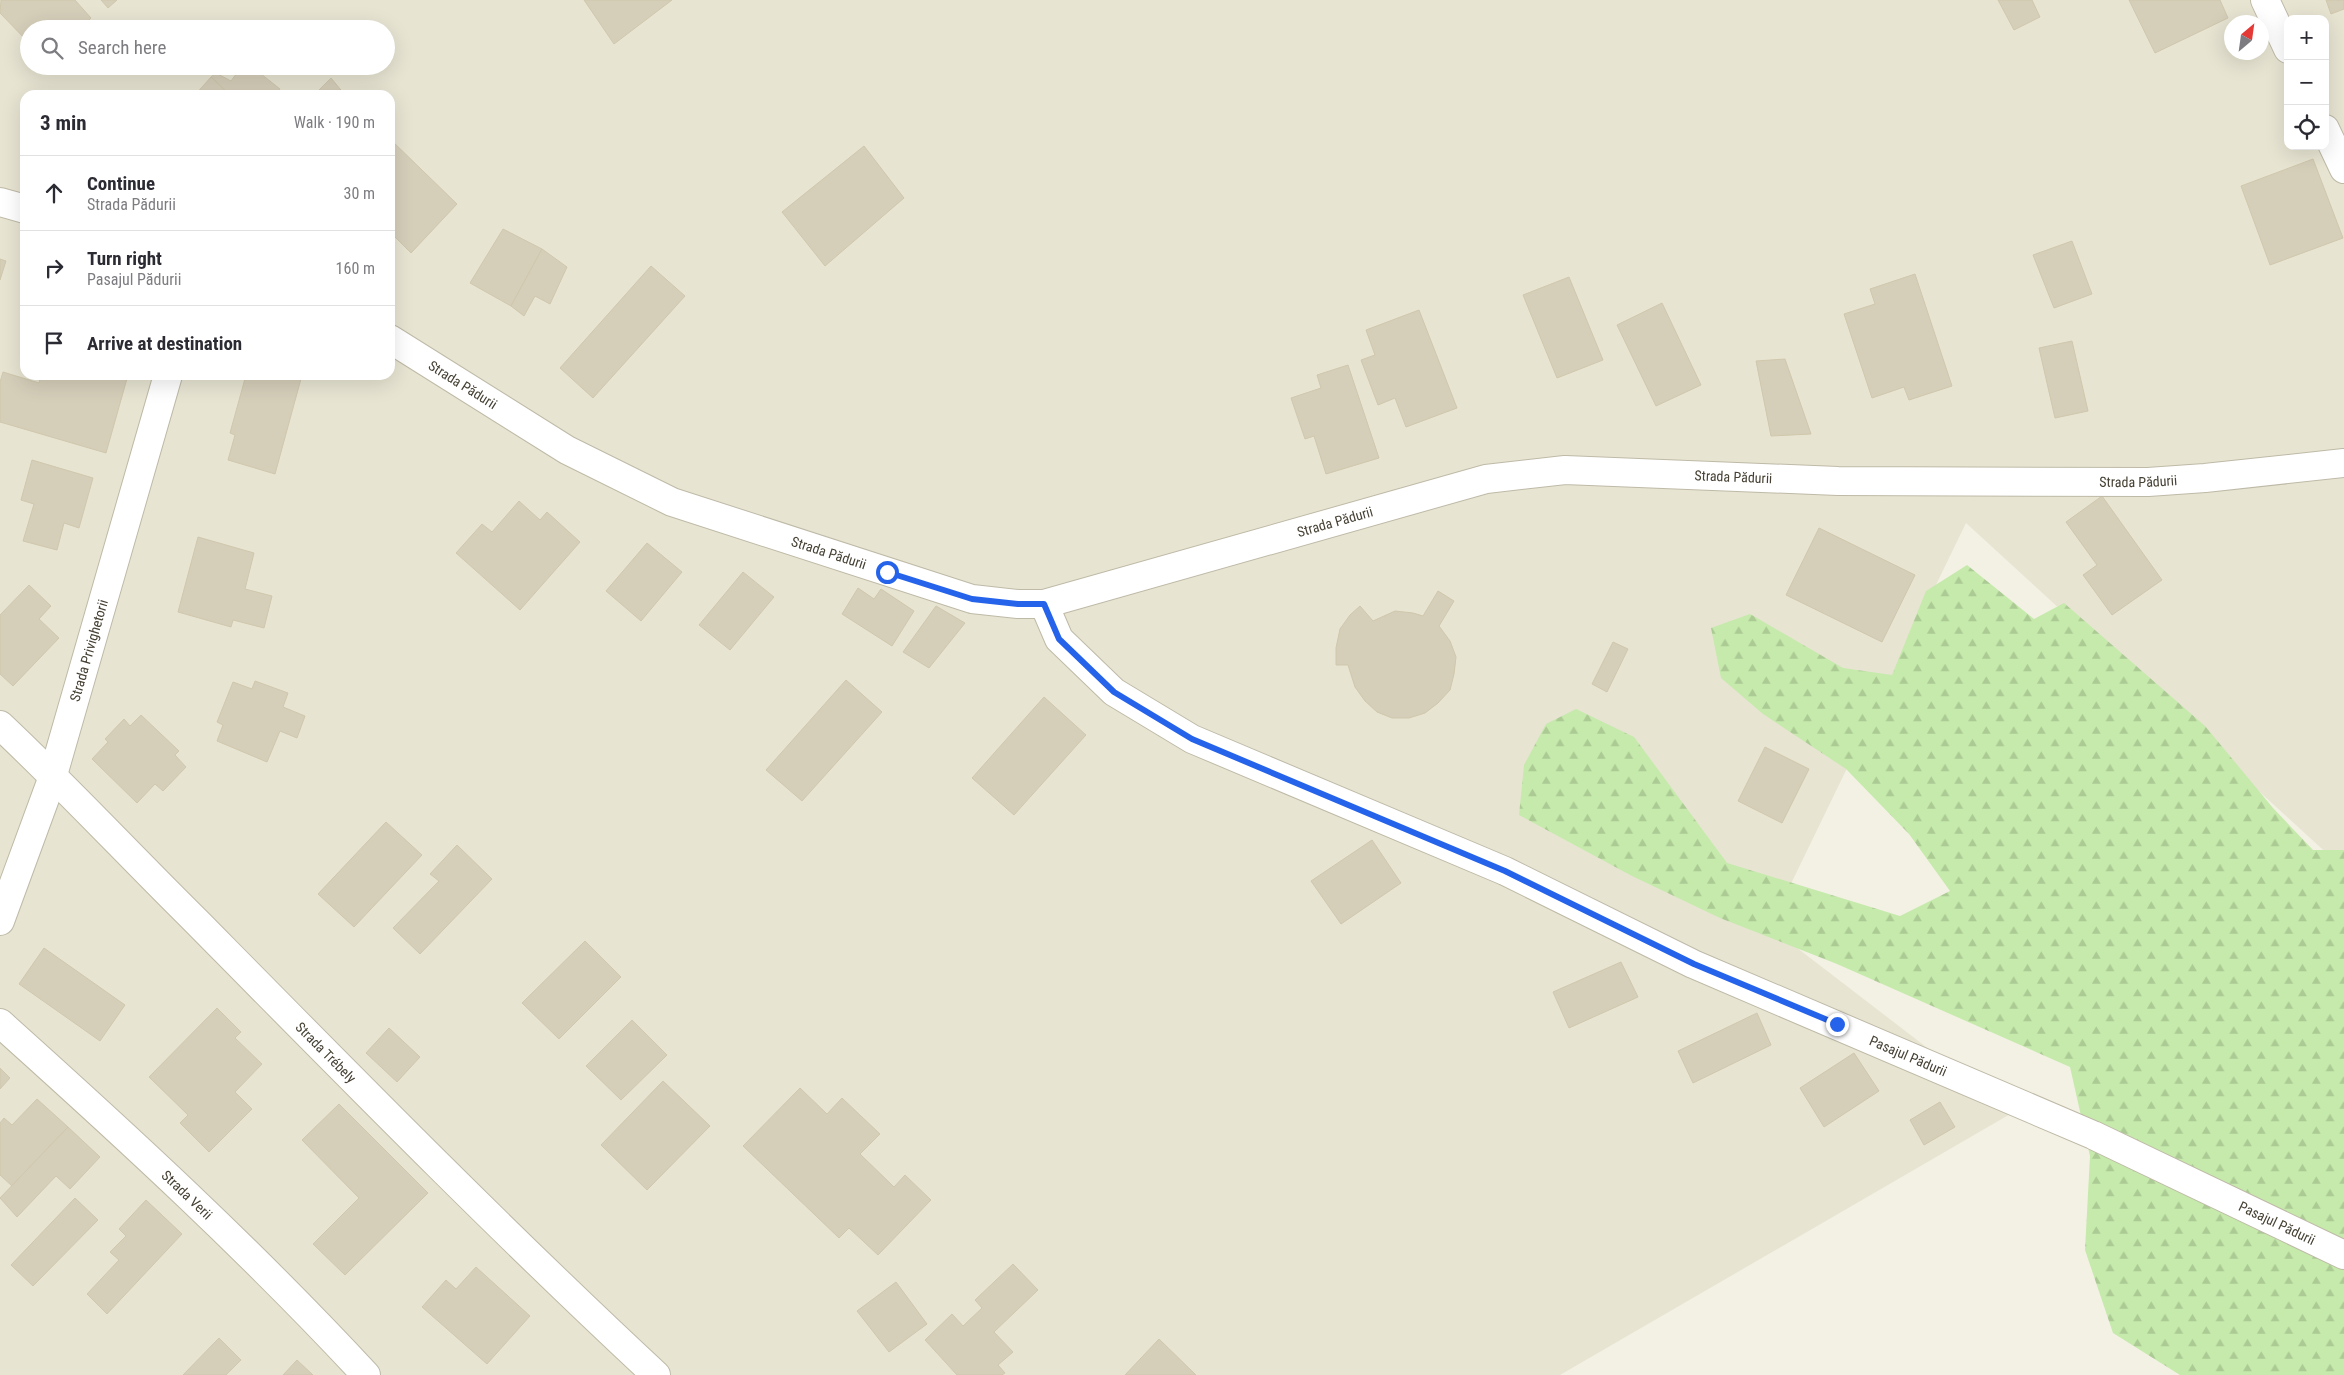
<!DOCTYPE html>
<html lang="en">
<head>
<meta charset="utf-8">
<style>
  :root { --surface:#fff; --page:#f7f7f7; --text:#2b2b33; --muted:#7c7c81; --line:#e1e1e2 }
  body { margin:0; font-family:"Roboto Condensed",sans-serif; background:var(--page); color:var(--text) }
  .controls { position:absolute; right:15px; top:15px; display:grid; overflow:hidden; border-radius:10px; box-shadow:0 5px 20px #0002 }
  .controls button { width:45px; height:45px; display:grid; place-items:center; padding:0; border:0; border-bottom:1px solid var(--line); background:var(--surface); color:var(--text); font:25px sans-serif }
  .compass { position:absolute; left:2224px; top:15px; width:45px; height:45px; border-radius:50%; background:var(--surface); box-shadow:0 5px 20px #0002; rotate:29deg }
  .stop { position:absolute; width:15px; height:15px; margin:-11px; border:4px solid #2563eb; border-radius:50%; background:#fff }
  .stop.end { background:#2563eb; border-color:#fff; box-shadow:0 1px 5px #0008 }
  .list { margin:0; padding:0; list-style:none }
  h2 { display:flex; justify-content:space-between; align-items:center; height:65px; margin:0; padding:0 20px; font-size:21px }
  h2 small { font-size:16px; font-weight:400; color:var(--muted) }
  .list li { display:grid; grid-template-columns:32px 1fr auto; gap:15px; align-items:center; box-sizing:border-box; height:75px; padding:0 20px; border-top:1px solid var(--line) }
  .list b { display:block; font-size:19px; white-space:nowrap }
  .list p { margin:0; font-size:16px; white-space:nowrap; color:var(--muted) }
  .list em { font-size:16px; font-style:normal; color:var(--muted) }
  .icon { flex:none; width:28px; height:28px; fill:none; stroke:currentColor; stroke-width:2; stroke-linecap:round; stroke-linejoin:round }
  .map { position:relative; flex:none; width:2344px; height:1375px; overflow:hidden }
  .search { position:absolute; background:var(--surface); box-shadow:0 5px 20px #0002; left:20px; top:20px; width:375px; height:55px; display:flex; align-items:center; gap:12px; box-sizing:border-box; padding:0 18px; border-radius:28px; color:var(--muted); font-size:19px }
  .panel { position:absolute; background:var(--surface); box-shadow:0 5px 20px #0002; left:20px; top:90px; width:375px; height:290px; border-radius:15px }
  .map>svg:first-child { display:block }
  .residential { fill:#e7e4d2; fill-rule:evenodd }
  .forest { fill:url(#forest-firs) }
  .building { fill:#d5ceb9; stroke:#d0c7ac }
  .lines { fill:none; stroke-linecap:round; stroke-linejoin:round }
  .minor-casing { stroke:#bfbaa7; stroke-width:30 }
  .minor { stroke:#fff; stroke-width:28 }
  .route { stroke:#2563eb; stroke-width:6 }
  .labels { text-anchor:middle; stroke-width:4.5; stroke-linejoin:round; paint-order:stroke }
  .street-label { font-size:14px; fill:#464134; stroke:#fff }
</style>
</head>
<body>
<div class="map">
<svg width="2344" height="1375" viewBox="0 0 2344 1375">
  <defs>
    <pattern id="forest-firs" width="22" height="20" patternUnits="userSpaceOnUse" patternTransform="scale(1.25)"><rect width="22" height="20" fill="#c5eaab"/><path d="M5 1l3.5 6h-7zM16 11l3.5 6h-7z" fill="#abca94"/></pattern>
  </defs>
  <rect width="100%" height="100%" fill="#f3f1e4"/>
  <path class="residential" d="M0,0h2344v869l-378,-346 -196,404 242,186 -452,262h-1560zM2288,19h37v127h-37zM2232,22h30v30h-30zM29,29h357v37h-357zM25,95h365v280h-365z"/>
  <polygon class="forest" points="1967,565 2034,619 2064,603 2205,726 2273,808 2313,850 2344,850 2344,1375 2180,1375 2113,1333 2085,1250 2090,1156 2070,1067 1837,964 1720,918 1632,876 1519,815 1524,765 1546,724 1576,709 1634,737 1727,863 1900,916 1950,891 1909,834 1846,769 1763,714 1721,678 1711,628 1750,614 1843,668 1892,675 1926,591"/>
  <g class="building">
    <polygon points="1,0 75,0 91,18 80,29 29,29 29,43 0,13"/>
    <polygon points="101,0 117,0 108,8"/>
    <polygon points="584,0 672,0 614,44"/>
    <polygon points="1998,0 2032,0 2040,17 2014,30"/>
    <polygon points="2129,0 2220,0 2228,18 2155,53"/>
    <polygon points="2326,0 2344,0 2344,9 2331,14"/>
    <polygon points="242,66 251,66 280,89 275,95 230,95 211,77 216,73 231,81"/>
    <polygon points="211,77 230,95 195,95"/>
    <polygon points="331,78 345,95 314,95"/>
    <polygon points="48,91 61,95 47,95"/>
    <polygon points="390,139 457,204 411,253 390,232"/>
    <polygon points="864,146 904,198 825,266 782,212"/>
    <polygon points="2313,159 2343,238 2270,265 2241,186"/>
    <polygon points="503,229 542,249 511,306 470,283"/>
    <polygon points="2072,241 2092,294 2054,308 2033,255"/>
    <polygon points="542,249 567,267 550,304 535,296 524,316 511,306"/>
    <polygon points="0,259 6,261 0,280"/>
    <polygon points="651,266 685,296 593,398 560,368"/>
    <polygon points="1915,274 1952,386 1909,400 1904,387 1872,398 1844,314 1875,304 1870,289"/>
    <polygon points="1569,277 1603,360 1557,378 1523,295"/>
    <polygon points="1662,303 1701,385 1656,406 1617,325"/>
    <polygon points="1419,310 1457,408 1406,427 1395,398 1378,405 1361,360 1375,355 1366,330"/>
    <polygon points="2072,341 2088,411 2055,418 2039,348"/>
    <polygon points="1785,359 1811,434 1771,436 1756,361"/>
    <polygon points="1348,365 1379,458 1326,474 1314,436 1305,439 1291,398 1321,388 1317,375"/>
    <polygon points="3,372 39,383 41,375 58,375 70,379 71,375 128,375 106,453 0,422 0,382"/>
    <polygon points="246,375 302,375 275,474 228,460 235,435 230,433"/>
    <polygon points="32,460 93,478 79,528 64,523 57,550 23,541 34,504 21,500"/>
    <polygon points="2102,496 2162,580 2112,615 2083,575 2097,565 2066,522"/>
    <polygon points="519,501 540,520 547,512 580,542 520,610 456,553 482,524 492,532"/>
    <polygon points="1819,528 1915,575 1882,642 1786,595"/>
    <polygon points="198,537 254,553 245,589 272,596 264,628 233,620 231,627 178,612"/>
    <polygon points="647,543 682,572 641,621 606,591"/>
    <polygon points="743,572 774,597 730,650 699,625"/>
    <polygon points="29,585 51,606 39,619 59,638 13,686 0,674 0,615"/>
    <polygon points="858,588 874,599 881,589 914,611 892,646 842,614"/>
    <polygon points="1438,591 1454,601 1439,626 1450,641 1456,657 1454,674 1450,690 1438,703 1425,713 1409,718 1392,718 1377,712 1365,701 1355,687 1348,665 1336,665 1336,648 1340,629 1350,615 1360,606 1373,621 1395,611 1413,613 1423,616"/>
    <polygon points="936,606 965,623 929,668 903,652"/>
    <polygon points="1613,642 1628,649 1607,692 1592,684"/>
    <polygon points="846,680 882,712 802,801 766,770"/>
    <polygon points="255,681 288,693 283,707 305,716 297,738 280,731 267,762 217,741 223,725 217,722 233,682 252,689"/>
    <polygon points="1044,697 1086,735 1014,815 972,778"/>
    <polygon points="141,715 179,751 175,755 186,767 163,791 155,784 137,803 92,759 108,742 105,739 124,719 130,726"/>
    <polygon points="1765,747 1809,769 1782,823 1738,801"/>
    <polygon points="386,822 422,855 354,927 318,894"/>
    <polygon points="1372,840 1401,883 1341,924 1311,881"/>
    <polygon points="457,845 492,879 420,954 393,928 439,881 430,874"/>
    <polygon points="585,941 621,977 559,1039 522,1003"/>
    <polygon points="44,948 125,1005 100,1041 19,984"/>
    <polygon points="1621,962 1638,997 1569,1028 1553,992"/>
    <polygon points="217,1008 241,1032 235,1038 262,1064 235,1092 252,1109 209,1152 180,1123 188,1115 149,1077"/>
    <polygon points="1757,1013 1771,1045 1693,1083 1678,1051"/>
    <polygon points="632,1020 667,1055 621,1100 586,1066"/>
    <polygon points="389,1028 420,1057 397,1082 366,1053"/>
    <polygon points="1854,1053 1879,1091 1824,1127 1800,1088"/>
    <polygon points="0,1068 10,1078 0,1089"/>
    <polygon points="663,1081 710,1126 647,1190 601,1145"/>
    <polygon points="800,1088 827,1114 842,1098 880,1134 860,1154 894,1187 905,1175 931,1200 878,1255 849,1228 839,1238 743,1146"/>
    <polygon points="37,1099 68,1127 12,1186 0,1175 0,1123 4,1118 12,1125"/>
    <polygon points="1940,1102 1955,1127 1924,1145 1910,1120"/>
    <polygon points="339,1104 428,1193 345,1275 313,1244 359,1198 302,1140"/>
    <polygon points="68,1127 100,1157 70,1189 56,1176 17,1217 0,1198"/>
    <polygon points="75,1198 98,1220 33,1286 11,1265"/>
    <polygon points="146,1200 182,1234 107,1314 87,1294 119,1260 110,1252 126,1236 119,1229"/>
    <polygon points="1013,1264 1038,1290 994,1332 1013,1352 998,1365 1005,1373 1002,1375 957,1375 925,1340 952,1314 963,1326 982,1308 975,1300"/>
    <polygon points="476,1267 530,1316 487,1364 422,1307 446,1280 456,1289"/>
    <polygon points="896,1282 927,1324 889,1352 857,1311"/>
    <polygon points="219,1338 241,1360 226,1375 183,1375"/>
    <polygon points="1159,1339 1196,1375 1125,1375"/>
    <polygon points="297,1360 313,1375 283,1375"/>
  </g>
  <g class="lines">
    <g class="minor-casing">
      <g id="minor">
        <polyline points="2265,0 2288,49"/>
        <polyline points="2325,129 2344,169"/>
        <polyline points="0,202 25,209"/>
        <path id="s1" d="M390,339l177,111 105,52 300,97 46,5h26l442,-125 79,-9 273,11 310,1 57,-4 139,-15"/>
        <path id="s2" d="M1044,604l15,35 55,53 78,47 313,132 188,93 400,171 251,120"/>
        <path id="s3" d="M0,725c68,64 131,132 197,197 151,153 302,307 459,453"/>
        <path id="s4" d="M0,921l51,-139 117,-407"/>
        <path id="s5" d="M0,1023c126,113 251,228 366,352"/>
      </g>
    </g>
    <use href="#minor" class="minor"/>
  </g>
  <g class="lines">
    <polyline class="route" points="887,572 972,599 1018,604 1044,604 1059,639 1114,692 1192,739 1505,871 1694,964 1837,1024"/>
  </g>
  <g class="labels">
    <g class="street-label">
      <text dy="5" stroke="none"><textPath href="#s1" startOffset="86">Strada Pădurii</textPath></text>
      <text dy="5" stroke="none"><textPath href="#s1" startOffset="1421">Strada Pădurii</textPath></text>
      <text dy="5" stroke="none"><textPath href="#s1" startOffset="1826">Strada Pădurii</textPath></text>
      <text dy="5" stroke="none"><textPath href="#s1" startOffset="1016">Strada Pădurii</textPath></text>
      <text dy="5" stroke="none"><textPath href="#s1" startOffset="491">Strada Pădurii</textPath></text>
      <text dy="5" stroke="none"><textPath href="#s4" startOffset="285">Strada Privighetorii</textPath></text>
      <text dy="5" stroke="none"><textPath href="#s3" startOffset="462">Strada Trébely</textPath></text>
      <text dy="5" stroke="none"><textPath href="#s2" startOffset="989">Pasajul Pădurii</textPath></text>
      <text dy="5" stroke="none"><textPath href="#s5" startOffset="254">Strada Verii</textPath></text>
      <text dy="5" stroke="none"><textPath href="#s2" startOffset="1394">Pasajul Pădurii</textPath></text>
    </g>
  </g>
</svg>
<div class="controls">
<button>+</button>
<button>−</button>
<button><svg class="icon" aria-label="locate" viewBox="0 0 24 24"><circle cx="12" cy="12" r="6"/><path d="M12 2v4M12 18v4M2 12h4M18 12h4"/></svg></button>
</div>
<svg class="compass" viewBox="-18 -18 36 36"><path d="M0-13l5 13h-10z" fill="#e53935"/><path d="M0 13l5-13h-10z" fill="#7c7c81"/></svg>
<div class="stop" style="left:887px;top:572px"></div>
<div class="stop end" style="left:1837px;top:1024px"></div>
<div class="search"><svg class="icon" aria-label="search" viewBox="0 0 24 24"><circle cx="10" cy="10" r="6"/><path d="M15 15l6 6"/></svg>Search here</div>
<section class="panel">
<h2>3 min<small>Walk · 190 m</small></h2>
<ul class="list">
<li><svg class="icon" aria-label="ahead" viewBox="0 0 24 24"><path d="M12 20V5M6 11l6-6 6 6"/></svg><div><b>Continue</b><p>Strada Pădurii</p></div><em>30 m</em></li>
<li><svg class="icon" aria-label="right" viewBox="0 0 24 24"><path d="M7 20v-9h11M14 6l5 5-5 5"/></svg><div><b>Turn right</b><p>Pasajul Pădurii</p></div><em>160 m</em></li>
<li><svg class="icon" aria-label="arrive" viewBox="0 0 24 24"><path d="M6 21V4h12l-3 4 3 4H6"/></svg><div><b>Arrive at destination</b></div></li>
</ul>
</section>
</div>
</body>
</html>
